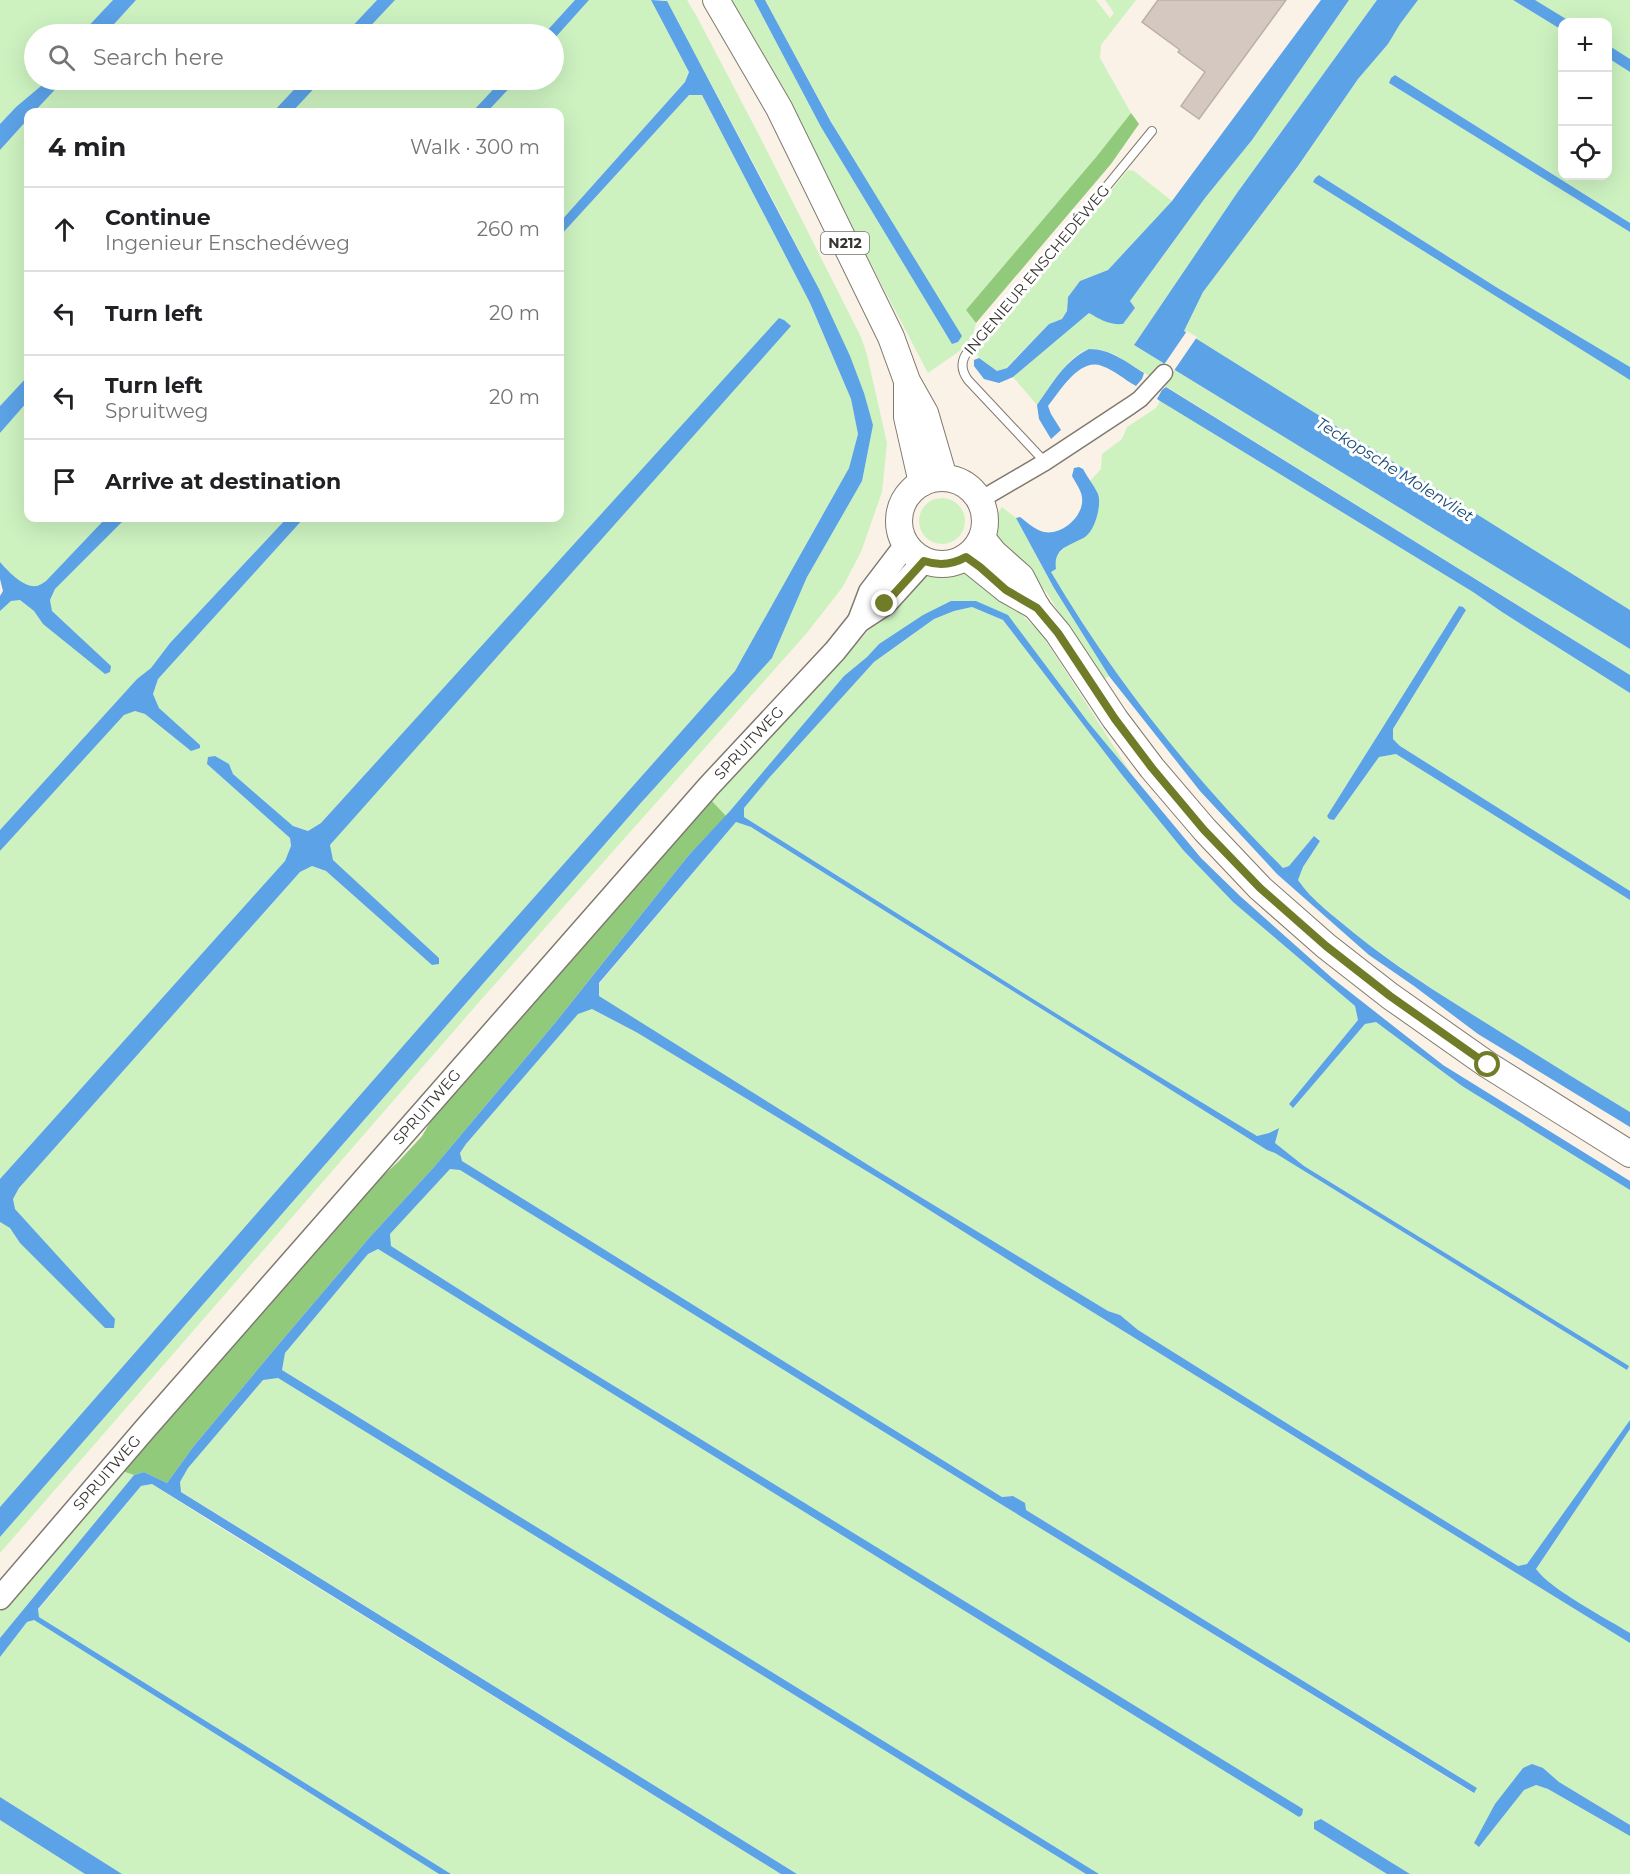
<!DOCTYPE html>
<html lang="en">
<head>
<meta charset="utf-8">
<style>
  :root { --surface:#fff; --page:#f2f2f2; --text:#202124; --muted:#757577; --line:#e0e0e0 }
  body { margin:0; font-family:Montserrat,sans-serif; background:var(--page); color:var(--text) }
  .controls { position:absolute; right:18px; top:18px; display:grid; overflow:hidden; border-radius:12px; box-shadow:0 6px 24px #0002 }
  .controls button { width:54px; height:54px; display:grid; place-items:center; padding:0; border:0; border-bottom:2px solid var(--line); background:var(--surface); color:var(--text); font:30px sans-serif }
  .stop { position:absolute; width:18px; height:18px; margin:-14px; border:4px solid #707c28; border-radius:50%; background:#fff }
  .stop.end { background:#707c28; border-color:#fff; box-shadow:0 2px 6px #0008 }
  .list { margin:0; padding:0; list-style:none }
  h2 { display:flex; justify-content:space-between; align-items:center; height:78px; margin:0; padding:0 24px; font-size:26px }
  h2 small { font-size:20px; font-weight:400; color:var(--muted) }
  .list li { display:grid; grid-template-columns:39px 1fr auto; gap:18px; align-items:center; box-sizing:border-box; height:84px; padding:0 24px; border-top:2px solid var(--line) }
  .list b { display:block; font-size:22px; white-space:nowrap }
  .list p { margin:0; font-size:20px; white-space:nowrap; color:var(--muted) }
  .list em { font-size:20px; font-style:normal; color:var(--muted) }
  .icon { flex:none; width:33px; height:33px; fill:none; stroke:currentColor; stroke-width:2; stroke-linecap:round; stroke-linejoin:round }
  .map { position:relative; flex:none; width:1630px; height:1874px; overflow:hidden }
  .search { position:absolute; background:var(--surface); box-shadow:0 6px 24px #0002; left:24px; top:24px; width:540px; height:66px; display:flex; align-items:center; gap:15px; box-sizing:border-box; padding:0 21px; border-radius:33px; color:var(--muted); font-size:22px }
  .panel { position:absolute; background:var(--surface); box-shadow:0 6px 24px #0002; left:24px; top:108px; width:540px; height:414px; border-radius:12px }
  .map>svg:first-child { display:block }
  .green { fill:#cdf2c0 }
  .forest { fill:#91ca7b }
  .water { fill:#5ba2e6 }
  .pier { fill:#faf2e6 }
  .building { fill:#d5c8c1; stroke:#bbafa7; stroke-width:1.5 }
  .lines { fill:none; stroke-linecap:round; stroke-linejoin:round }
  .service-casing { stroke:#80796f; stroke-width:10 }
  .minor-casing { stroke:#80796f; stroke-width:19 }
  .secondary-casing { stroke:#80796f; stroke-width:25 }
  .primary-casing { stroke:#80796f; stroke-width:28 }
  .service { stroke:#fff; stroke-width:8 }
  .minor { stroke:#fff; stroke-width:16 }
  .secondary { stroke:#fff; stroke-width:22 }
  .primary { stroke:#fff; stroke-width:26 }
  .route { stroke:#707c28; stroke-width:8 }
  .labels { text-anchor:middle; stroke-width:6; stroke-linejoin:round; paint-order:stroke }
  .shield { fill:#fff; stroke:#74726f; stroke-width:1.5 }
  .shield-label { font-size:14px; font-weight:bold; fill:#383531 }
  .street-label { font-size:15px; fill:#383531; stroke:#fff }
  .water-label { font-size:16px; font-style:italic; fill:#184b77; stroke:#fff }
</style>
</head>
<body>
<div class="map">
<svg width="1630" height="1874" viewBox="0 0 1630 1874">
  <rect width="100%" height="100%" fill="#faf2e6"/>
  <g class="green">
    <polygon points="0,0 113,0 81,34 34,34 34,80 45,80 41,86 16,107 0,124"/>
    <polygon points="136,0 377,0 345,34 105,34"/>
    <polygon points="395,0 575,0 544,34 363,34"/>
    <polygon points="589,0 651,0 689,71 685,82 560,222 560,112 487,112 517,80 554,80 554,39"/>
    <path d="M666,0h21l9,15 63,120 102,202 6,18 20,88 -5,49 -21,60 -19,36 -36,46 -326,367 -480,552v-16l639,-732 133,-147 101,-233c-20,-70 -53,-135 -87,-200 -39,-75 -80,-150 -120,-225z"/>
    <polygon points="728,0 754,0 821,127 952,343 765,0 1096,0 1110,18 1114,13 1105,0 1136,0 1101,45 1100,58 1131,113 1097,156 966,310 976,323 971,343 928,373 786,102"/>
    <path d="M1349,0h28l-140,193 -103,152 496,304v26l-516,-321c-8,-2 -16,-6 -24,-5 -21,4 -41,39 -53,56l-24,-28 76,-64c12,7 20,12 34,11l12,-16 -5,-7 75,-103 47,-58z"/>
    <polygon points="1418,0 1513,0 1562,30 1562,176 1608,176 1608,58 1630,72 1630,223 1395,75 1391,78 1389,83 1630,232 1630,367 1496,287 1319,175 1315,178 1313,182 1630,380 1630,610 1184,331 1203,292 1298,166 1358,79 1388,44 1400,24"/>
    <polygon points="1535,0 1630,0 1630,59 1608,45 1608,22 1571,22"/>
    <polygon points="64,80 303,80 273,112 34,112"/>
    <polygon points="322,80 502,80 472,112 292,112"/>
    <polygon points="689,95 702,95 810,303 851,399 858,434 849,468 735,671 459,982 0,1507 0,1222 10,1228 20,1243 115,1320 15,1209 13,1199 19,1188 300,872 312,866 326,871 432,965 439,964 439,958 333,860 330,845 779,319 321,823 308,831 293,826 233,774 229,764 215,756 207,764 290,838 291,846 285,861 0,1179 0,851 124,715 135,711 145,714 191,751 200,745 159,708 153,694 158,679 304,518 560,518 560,236"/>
    <polygon points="28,119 28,376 0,406 0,150"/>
    <path d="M1128,170l6,1 38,30 -64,69 -28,11 -12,16 -1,14 -5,8 -13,5 -43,44 -9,3c-9,-5 -17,-10 -22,-20l19,-18z"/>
    <path d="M28,401v117h78l-60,63c-3,2 -6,4 -9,5 -14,2 -29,-15 -37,-24v-129z"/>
    <path d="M1160,401l313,191 29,20 128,81v198l-230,-145 -7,-7v-10l73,-119 -3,-3 -4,-1 -132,210 7,4 45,-63 17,-3 234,146v212c-48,-29 -96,-59 -144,-89 -45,-28 -90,-57 -132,-90 -19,-16 -43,-33 -56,-53l5,-13 17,-27 -6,-4 -25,30 -6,2c-89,-89 -168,-187 -232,-296l5,-3 -1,-8 2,-6 13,-12 28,-49 -8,-13 11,-12 1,-15 20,-15 5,-12 29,-19z"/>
    <circle cx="942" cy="521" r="23"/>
    <polygon points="1002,507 1016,518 1054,588 1109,676 1101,681 1047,593 996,538 995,523 997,514"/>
    <polygon points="126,518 287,518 170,643 151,668 137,679 0,830 0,611 11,601 20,600 34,611 43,624 58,635 111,666 52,611 50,600 55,589"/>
    <polygon points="939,572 964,572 974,574 1006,600 1041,633 1138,784 1088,722 1008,616 976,601 937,609 923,615 879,644 867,657 844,676 726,816 710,799 807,693 847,655 877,621 921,577"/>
    <polygon points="972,607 1003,620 1122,775 1184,851 1233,902 1355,1006 1358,1020 1289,1104 1293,1108 1365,1024 1376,1022 1462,1086 1630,1190 1630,1420 1527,1564 1518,1566 1304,1434 1138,1330 1120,1315 1108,1311 881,1173 598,996 599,984 736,822 751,827 1267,1150 1275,1153 1627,1370 1628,1366 1304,1166 1275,1143 1278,1128 1269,1133 1257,1136 1073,1024 744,817 744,808 769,778 874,662 934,619 954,611"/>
    <polygon points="592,1009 636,1032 888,1184 1034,1276 1630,1643 1630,1825 1559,1782 1543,1768 1502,1796 1495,1804 1479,1847 1524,1790 1536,1785 1548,1789 1630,1836 1630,1874 1410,1874 1321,1819 1314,1829 1387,1874 1099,1874 282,1370 284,1353 368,1254 378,1249 1299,1817 1302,1815 1302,1809 531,1335 391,1246 390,1234 450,1169 460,1170 999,1503 1473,1793 1477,1788 1026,1510 1024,1503 1013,1496 1002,1497 462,1161 460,1153 466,1144 578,1013"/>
    <polygon points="278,1378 1086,1874 797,1874 180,1491 180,1482 188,1468 263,1380"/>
    <path d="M1630,1429v204c-23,-14 -80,-44 -94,-64z"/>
    <polygon points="122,1471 134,1475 0,1638 0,1612"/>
    <polygon points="152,1484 213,1523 781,1874 451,1874 39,1617 38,1610 141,1486"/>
    <polygon points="34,1620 439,1874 122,1874 0,1797 0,1657 27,1622"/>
    <polygon points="0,1820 85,1874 0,1874"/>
  </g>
  <g class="forest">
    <polygon points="1131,113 1139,124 1111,164 976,323 966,310 1097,156"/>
    <polygon points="710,799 726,816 688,856 555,1023 434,1167 369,1238 278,1345 193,1447 167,1483 144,1472 134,1475 122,1471 351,1205 399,1161 422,1136 445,1097"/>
  </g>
  <g class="water">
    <polygon points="113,0 136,0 105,34 81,34"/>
    <polygon points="377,0 395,0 363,34 345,34"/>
    <polygon points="575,0 589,0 554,39 554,34 544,34"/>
    <polygon points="651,0 667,1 819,289 850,356 864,393 873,425 862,481 807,577 772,658 639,805 0,1537 0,1507 459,982 735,671 849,468 858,434 851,399 810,303 702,95 689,95 560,236 560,222 685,82 689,72"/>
    <polygon points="754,0 765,0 831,122 962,336 958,342 952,344 821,127"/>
    <path d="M1321,0h28l-97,140 -47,58 -75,103 5,7 -12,16c-14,1 -22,-4 -34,-11l-76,64 -14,6 -15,-4 -10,-13v-6l5,-2 18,13 10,-3 42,-44 13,-5 5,-8 1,-14 12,-16 28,-11 64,-69z"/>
    <polygon points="1377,0 1418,0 1400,24 1388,44 1358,79 1298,166 1203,292 1184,331 1630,610 1630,649 1134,345 1237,193"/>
    <polygon points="1513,0 1535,0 1571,22 1562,22 1562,30"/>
    <polygon points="1608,45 1630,59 1630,72 1608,58"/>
    <polygon points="1395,75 1630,223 1630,232 1389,83 1391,78"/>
    <polygon points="45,80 64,80 34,112 28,112 28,119 0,150 0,124 16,107 41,86"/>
    <polygon points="303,80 322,80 292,112 273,112"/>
    <polygon points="502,80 517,80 487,112 472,112"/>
    <polygon points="1319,175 1496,287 1630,367 1630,380 1313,182 1315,178"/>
    <polygon points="779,318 784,320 791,326 330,845 333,860 439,958 439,964 432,965 326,871 312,866 300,872 19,1188 13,1199 15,1209 115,1319 114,1328 105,1328 20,1243 10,1228 0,1222 0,1179 285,861 291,846 290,838 207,764 208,757 215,756 229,764 233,774 293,826 308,831 321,823"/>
    <path d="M1089,349c22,0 37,13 55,24l-2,6 -6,7c-11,-6 -22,-16 -34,-20 -22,-9 -42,25 -54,40l3,8 10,16 -10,9 -12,-20 -2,-14c15,-21 28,-45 52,-56z"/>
    <polygon points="28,376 28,401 0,433 0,406"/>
    <polygon points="1166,387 1630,675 1630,693 1502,612 1473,592 1160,401 1157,399 1162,390"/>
    <path d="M1079,467l4,2c4,8 11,16 15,25 2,6 1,12 0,18 -2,9 -6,20 -13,25 -15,9 -32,10 -29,32l-5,3c64,109 143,207 232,296l6,-2 25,-30 6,5 -17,26 -5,13c13,20 37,37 56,53 42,34 87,62 132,90 48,30 96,60 144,89v15l-152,-93 -64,-48 -45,-31 -92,-81 -77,-83 -91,-115 -55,-88 -38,-70 4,-1c7,5 15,13 24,15 19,4 44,-19 37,-39 -2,-6 -6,-11 -9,-17l2,-8z"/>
    <path d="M106,518h20l-71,71 -5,11 2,11 59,55 -1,6 -5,2 -62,-50 -9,-13 -14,-11 -9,1 -11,10v-15l3,-5 -3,-12v-17c8,9 23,26 37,24 3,-1 6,-3 9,-5z"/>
    <polygon points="287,518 304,518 158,679 153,694 159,708 200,745 200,748 191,751 145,714 135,711 124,715 0,851 0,830 137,679 151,668 170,643"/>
    <path d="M951,601h25l32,14 80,107 113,136 39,38 92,82 111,87 187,116v9l-168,-104 -86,-64 -11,2 -72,84 -4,-4 69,-84 -3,-14 -122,-104 -49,-51 -62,-76 -119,-155 -31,-13 -18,4 -20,8 -60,43 -105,116 -25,30v9l329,207 184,112 12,-3 10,-5 -4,15 29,23 325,200 -2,4 -352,-217 -8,-3 -516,-323 -15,-5 -137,161v13l282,177 227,138 12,4 18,15 166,104 214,132 9,-2 103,-144v9l-94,140c14,20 71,50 94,64v10l-596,-367 -146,-92 -252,-152 -44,-23 -14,5 -112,130 -6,9 2,8 540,336 11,-1 12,7 1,7 451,278 -3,5 -475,-290 -539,-333 -10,-1 -60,65 1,12 140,89 772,474 -1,6 -3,2 -921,-568 -10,5 -83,99 -3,17 817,504h-13l-808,-496 -15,2 -75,88 -8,14 1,10 616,382h-16l-629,-390 -11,2 -103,123 1,8 412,257h-12l-405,-254 -7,2 -27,35v-19l134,-163 10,-3 23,11 26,-36 85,-102 91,-107 65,-71 121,-144 133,-167 42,-45 114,-135 23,-19 12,-13 44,-29z"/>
    <polygon points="1459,606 1463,607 1466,610 1393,729 1393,739 1400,746 1630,891 1630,900 1396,754 1379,757 1334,820 1329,819 1327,816"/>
    <polygon points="1532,1764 1543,1768 1559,1782 1630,1825 1630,1836 1548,1789 1536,1785 1524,1790 1479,1847 1474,1843 1495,1804 1523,1768"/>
    <polygon points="0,1797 122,1874 85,1874 0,1820"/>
    <polygon points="1321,1819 1410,1874 1387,1874 1314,1829 1314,1822"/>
  </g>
  <polygon class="pier" points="1187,331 1197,337 1173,372 1163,366"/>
  <polygon class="building" points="1158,0 1286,0 1199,119 1181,106 1205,72 1178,52 1180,50 1142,22"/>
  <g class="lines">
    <g class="service-casing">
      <path id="service" d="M1045,462l-77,-82c-16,-22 6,-34 21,-50l163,-199"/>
    </g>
    <g class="minor-casing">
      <polyline id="minor" points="980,500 1045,462 1130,406 1140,399 1164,373"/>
    </g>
    <g class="secondary-casing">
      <g id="secondary">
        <polyline points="859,621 870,592 905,546"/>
        <polyline points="0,1598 145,1429 709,786 835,651 859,621 885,604 924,561"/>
      </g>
    </g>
    <g class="primary-casing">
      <g id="primary">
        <polyline points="716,0 779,108 891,337 907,381 925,413 944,478"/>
        <polyline points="907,384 907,417 922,483"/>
        <circle cx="942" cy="521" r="43"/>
        <polyline points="982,538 994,553 1021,577 1037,608 1058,633 1115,719 1152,768 1205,830 1260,888 1326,946 1390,996 1488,1065 1630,1154"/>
        <polyline points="966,557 1007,590 1037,607"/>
      </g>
    </g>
    <use href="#service" class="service"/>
    <use href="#minor" class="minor"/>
    <use href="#secondary" class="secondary"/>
    <use href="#primary" class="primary"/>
  </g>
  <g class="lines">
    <path class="route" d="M885,604l39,-43c15,5 28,4 42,-4l14,10 26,23 31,18 21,25 57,86 37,49 52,62 56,58 66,58 64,50 98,69"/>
  </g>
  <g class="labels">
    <rect class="shield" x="821" y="232" width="48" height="22" rx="4.5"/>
    <g class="shield-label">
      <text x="845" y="248">N212</text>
    </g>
    <g class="street-label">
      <text transform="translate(1037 270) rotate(-50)" y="5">INGENIEUR ENSCHEDÉWEG</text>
      <text transform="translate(749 743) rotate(-47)" y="5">SPRUITWEG</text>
      <text transform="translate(427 1107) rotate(-49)" y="5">SPRUITWEG</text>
      <text transform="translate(107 1473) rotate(-49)" y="5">SPRUITWEG</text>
    </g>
    <g class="water-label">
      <text transform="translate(1395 469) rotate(32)" y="6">Teckopsche Molenvliet</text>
    </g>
  </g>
</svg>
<div class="controls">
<button>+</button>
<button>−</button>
<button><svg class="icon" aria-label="locate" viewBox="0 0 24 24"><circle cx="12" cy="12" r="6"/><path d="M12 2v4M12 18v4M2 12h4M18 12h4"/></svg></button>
</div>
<div class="stop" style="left:1488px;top:1065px"></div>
<div class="stop end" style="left:885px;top:604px"></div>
<div class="search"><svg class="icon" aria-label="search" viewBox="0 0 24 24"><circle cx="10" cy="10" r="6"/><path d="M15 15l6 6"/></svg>Search here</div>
<section class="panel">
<h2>4 min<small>Walk · 300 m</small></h2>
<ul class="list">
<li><svg class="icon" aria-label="ahead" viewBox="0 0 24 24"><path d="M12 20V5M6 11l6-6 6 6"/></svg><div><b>Continue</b><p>Ingenieur Enschedéweg</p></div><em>260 m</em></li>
<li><svg class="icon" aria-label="left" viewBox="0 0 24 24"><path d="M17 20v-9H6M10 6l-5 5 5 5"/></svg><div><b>Turn left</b></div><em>20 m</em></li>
<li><svg class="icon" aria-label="left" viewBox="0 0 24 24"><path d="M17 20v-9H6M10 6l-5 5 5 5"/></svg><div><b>Turn left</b><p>Spruitweg</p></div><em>20 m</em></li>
<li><svg class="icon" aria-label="arrive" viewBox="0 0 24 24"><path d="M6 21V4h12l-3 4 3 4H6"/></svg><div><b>Arrive at destination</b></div></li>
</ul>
</section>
</div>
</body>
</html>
